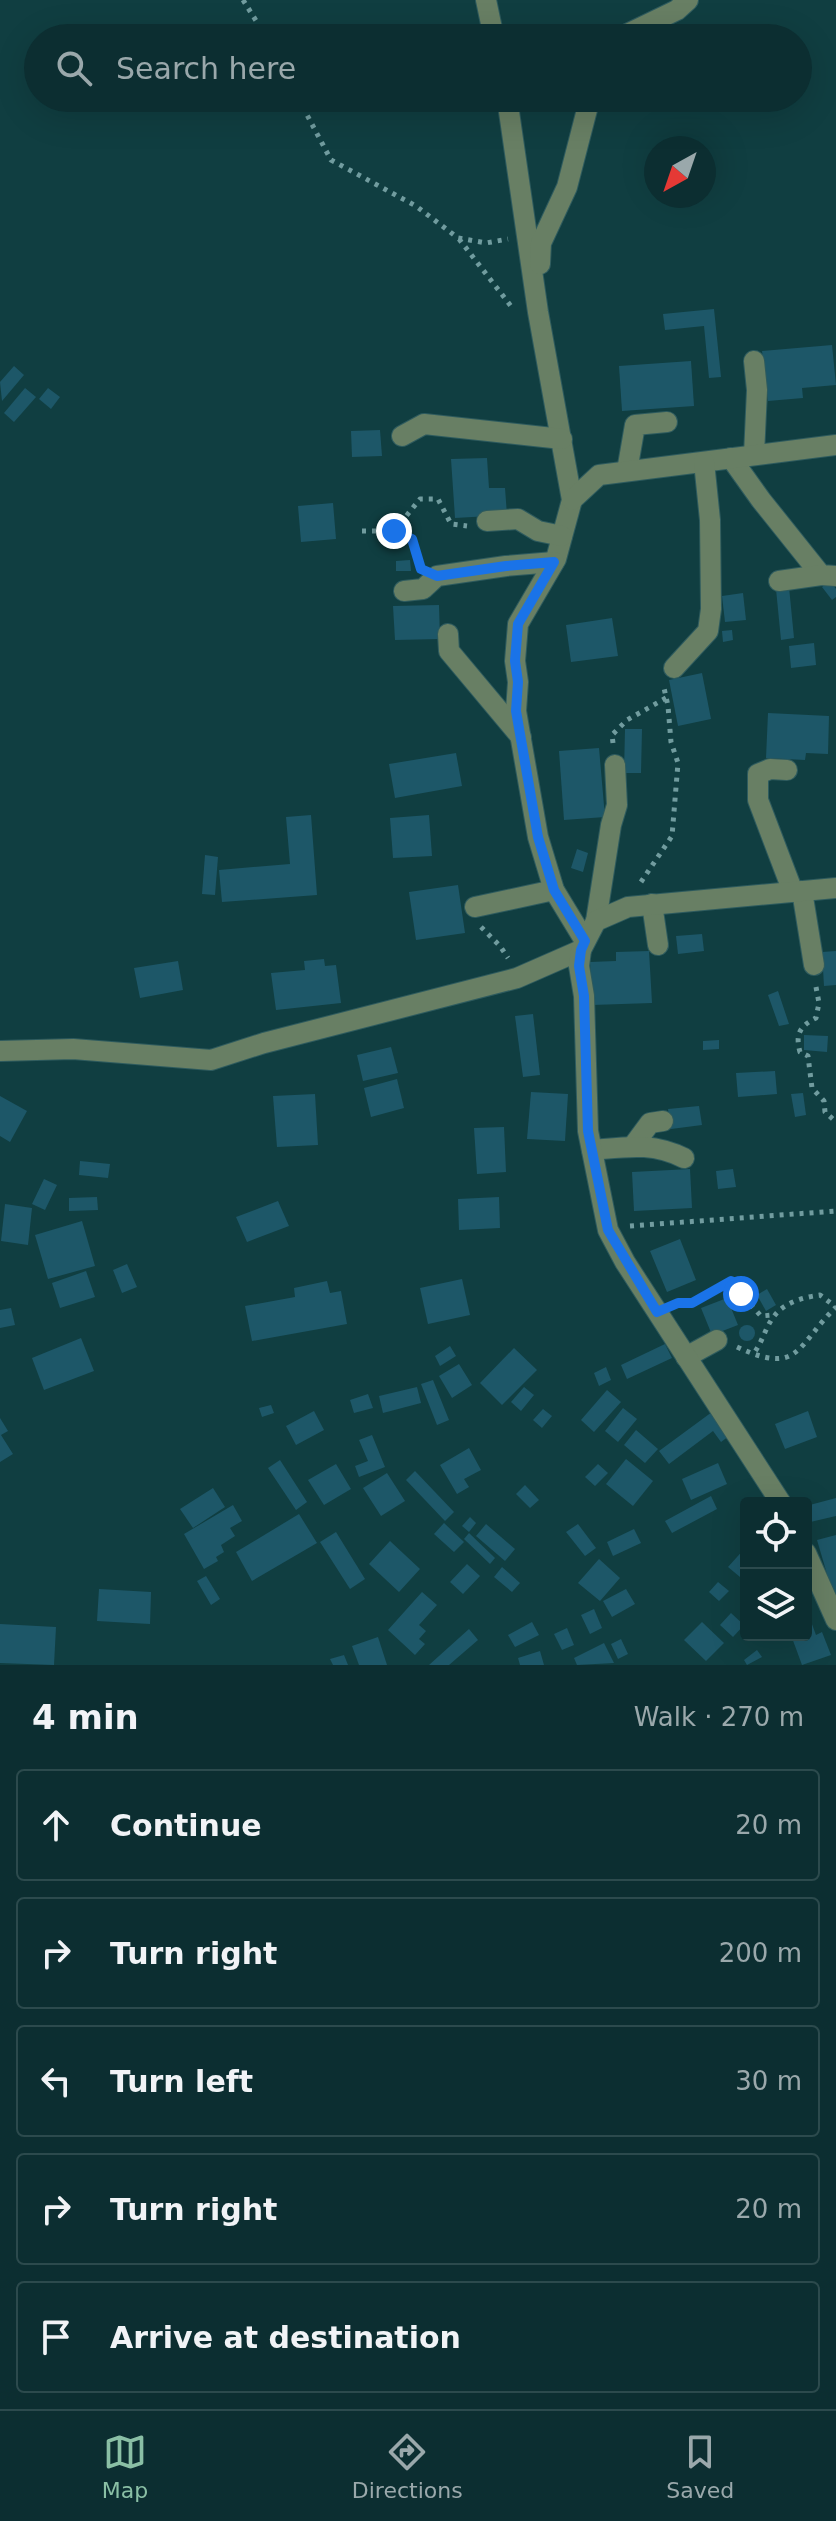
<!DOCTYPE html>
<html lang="en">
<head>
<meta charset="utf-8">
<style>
  :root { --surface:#0c2e31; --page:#153639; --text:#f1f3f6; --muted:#9aa8ab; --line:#2c4a4d; --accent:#8abfa5 }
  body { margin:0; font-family:"DejaVu Sans",sans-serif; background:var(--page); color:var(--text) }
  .controls { position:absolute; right:24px; bottom:24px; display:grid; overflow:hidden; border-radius:8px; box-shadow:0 8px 32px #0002 }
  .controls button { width:72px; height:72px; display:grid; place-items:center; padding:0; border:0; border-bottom:2px solid var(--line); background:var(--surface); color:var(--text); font:40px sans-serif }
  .compass { position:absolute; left:644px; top:136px; width:72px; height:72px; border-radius:50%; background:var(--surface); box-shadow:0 8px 32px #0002; rotate:220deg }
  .stop { position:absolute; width:24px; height:24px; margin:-18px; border:6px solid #1a73e8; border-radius:50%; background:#fff }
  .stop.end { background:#1a73e8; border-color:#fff; box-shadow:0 2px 8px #0008 }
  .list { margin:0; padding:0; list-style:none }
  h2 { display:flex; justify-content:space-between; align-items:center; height:104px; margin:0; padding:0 32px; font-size:34px }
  h2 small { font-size:26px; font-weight:400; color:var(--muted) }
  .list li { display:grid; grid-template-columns:52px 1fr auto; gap:24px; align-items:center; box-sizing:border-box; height:112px; margin:0 16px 16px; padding:0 16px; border:2px solid var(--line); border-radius:8px }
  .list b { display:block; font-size:30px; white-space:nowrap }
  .list em { font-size:26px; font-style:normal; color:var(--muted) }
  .icon { flex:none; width:44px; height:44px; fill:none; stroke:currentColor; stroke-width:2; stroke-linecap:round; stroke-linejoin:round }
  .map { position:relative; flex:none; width:836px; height:1665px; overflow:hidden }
  .search { position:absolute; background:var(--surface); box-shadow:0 8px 32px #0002; left:24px; right:24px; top:24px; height:88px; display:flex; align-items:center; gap:20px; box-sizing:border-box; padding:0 28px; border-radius:44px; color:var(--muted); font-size:30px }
  .sheet { height:744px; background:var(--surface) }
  nav { display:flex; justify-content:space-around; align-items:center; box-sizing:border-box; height:112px; border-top:2px solid var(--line); background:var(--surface); font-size:22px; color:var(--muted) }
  nav a { display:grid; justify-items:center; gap:4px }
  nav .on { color:var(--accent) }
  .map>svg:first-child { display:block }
  .building { fill:#1d5768 }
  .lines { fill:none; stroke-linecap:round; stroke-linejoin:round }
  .minor-casing { stroke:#2e5b5e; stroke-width:22 }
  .path { stroke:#719c9f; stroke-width:5; stroke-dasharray:4 6; stroke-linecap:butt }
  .minor { stroke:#687f64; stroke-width:20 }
  .route { stroke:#1a73e8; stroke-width:10 }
</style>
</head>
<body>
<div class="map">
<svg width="836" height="1665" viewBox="0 0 836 1665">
  <rect width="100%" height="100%" fill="#103e41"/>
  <g class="building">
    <polygon points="714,309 721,377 709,378 704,326 665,330 663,314"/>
    <polygon points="832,345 836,385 802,388 803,398 768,401 762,351"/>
    <polygon points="691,361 694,406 622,411 619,366"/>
    <polygon points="14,366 24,375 2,401 0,382"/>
    <polygon points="25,388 36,397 14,422 4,413"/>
    <polygon points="48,388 60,397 51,409 39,399"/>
    <polygon points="380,430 382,456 352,457 351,431"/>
    <polygon points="487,458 489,488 505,488 507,515 455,518 451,459"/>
    <polygon points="333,503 336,539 301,542 298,506"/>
    <polygon points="410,560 411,571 396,571 396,561"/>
    <polygon points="830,581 836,589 836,597 832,600 822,587"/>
    <polygon points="789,587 794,638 781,640 776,589"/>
    <polygon points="743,593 746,620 725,622 722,596"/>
    <polygon points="439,605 440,639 395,640 393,606"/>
    <polygon points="612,618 618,656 571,662 566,625"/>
    <polygon points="732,630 733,640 723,642 722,631"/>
    <polygon points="814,643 816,665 791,668 789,646"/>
    <polygon points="702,673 711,719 678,726 669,680"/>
    <polygon points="768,713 829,716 828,754 806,753 805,760 766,758"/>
    <polygon points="625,729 642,729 641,773 624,773"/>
    <polygon points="599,748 605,817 564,820 559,751"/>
    <polygon points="456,753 462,786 395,798 389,764"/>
    <polygon points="311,815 317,895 222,902 219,870 290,864 286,817"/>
    <polygon points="429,815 432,856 393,858 390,818"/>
    <polygon points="577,849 588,853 583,872 571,868"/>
    <polygon points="205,855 218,857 215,895 202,894"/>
    <polygon points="458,885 465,933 416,940 409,892"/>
    <polygon points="702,934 704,951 678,954 676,936"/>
    <polygon points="649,951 652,1003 592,1005 590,962 616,961 616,952"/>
    <polygon points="836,951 836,985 824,986 822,952"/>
    <polygon points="324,959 325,966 336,965 341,1003 276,1010 271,973 305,970 304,961"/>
    <polygon points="178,961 183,990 140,998 134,968"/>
    <polygon points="778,991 789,1024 779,1026 768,995"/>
    <polygon points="533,1014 540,1075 523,1077 515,1016"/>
    <polygon points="804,1035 828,1036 827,1052 804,1050"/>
    <polygon points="719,1040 719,1049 703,1050 703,1041"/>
    <polygon points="391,1047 398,1073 363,1081 357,1055"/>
    <polygon points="775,1071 777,1094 738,1097 736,1073"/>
    <polygon points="397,1079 404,1108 371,1117 364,1088"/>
    <polygon points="531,1092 568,1094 565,1141 527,1139"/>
    <polygon points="803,1093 806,1115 795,1117 791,1094"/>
    <polygon points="315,1094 318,1145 277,1147 273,1096"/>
    <polygon points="0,1096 27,1111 10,1142 0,1136"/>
    <polygon points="699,1106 702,1125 671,1129 668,1109"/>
    <polygon points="504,1127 506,1172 477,1174 474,1128"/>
    <polygon points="80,1161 110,1164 108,1178 79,1175"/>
    <polygon points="690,1169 692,1208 634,1211 632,1172"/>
    <polygon points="733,1169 736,1187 718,1189 716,1171"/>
    <polygon points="44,1179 57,1185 45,1210 32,1204"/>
    <polygon points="97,1197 98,1210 69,1211 69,1198"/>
    <polygon points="499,1197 500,1228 459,1230 458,1199"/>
    <polygon points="278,1201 289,1226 247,1242 236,1217"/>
    <polygon points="5,1204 32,1208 28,1245 1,1241"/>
    <polygon points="82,1221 95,1266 48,1279 35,1235"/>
    <polygon points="680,1239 696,1280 667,1292 650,1251"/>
    <polygon points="127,1264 137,1287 122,1293 113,1270"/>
    <polygon points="86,1271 95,1297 60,1308 52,1283"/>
    <polygon points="462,1279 470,1315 428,1324 420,1288"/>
    <polygon points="327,1281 330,1293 341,1291 347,1324 252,1341 245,1306 295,1297 294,1288"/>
    <polygon points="767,1289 776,1305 766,1311 757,1295"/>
    <polygon points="727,1298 738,1325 712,1335 701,1308"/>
    <polygon points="11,1308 15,1325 0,1328 0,1310"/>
    <circle cx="747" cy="1333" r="8"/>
    <polygon points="81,1338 94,1371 44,1390 32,1358"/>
    <polygon points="665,1344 672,1358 627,1379 621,1365"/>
    <polygon points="450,1346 456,1356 440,1366 435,1356"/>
    <polygon points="514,1348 537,1370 502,1405 480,1383"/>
    <polygon points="459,1364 472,1385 452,1398 439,1376"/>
    <polygon points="606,1367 611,1380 599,1386 594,1373"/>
    <polygon points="433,1380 449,1420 437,1425 421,1384"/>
    <polygon points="417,1387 421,1403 383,1413 379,1396"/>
    <polygon points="524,1387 534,1395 521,1411 511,1402"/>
    <polygon points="607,1390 621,1402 594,1432 581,1420"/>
    <polygon points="368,1394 373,1408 354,1413 350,1400"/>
    <polygon points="271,1405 274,1413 262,1417 259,1408"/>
    <polygon points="623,1408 637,1419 618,1442 605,1431"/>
    <polygon points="543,1409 552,1416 542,1428 533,1420"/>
    <polygon points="314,1411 324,1430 296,1445 286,1426"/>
    <polygon points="808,1411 817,1437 785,1449 775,1424"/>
    <polygon points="712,1412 729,1436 721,1442 713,1431 669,1464 659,1451"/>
    <polygon points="0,1418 8,1431 1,1435 13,1454 0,1462"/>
    <polygon points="636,1430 658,1449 645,1463 624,1445"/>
    <polygon points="372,1435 385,1467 359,1477 355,1466 368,1461 359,1440"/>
    <polygon points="469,1448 481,1470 464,1479 469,1487 457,1494 440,1465"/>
    <polygon points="626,1459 653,1481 633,1506 606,1484"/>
    <polygon points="280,1460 307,1502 296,1510 268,1468"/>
    <polygon points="718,1463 727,1484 691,1500 682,1479"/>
    <polygon points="336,1464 351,1489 324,1505 308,1480"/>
    <polygon points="598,1464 608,1473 595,1486 585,1477"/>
    <polygon points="415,1471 454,1512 445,1521 406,1480"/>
    <polygon points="387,1473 405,1501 381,1516 363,1488"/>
    <polygon points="525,1485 539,1500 530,1508 516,1494"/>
    <polygon points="213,1488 225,1507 193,1528 180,1509"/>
    <polygon points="711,1496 717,1509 672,1533 665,1521"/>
    <polygon points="836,1498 836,1516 806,1523 806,1506"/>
    <polygon points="233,1505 242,1521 230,1528 235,1536 221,1545 224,1552 216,1557 218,1561 204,1569 184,1534"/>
    <polygon points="299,1514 317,1543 252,1581 236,1552"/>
    <polygon points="470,1517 476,1523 469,1532 462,1526"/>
    <polygon points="444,1523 464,1542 454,1552 434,1534"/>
    <polygon points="486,1524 515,1549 505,1561 476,1536"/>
    <polygon points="578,1524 596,1548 585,1556 566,1532"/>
    <polygon points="634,1529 641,1543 613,1556 607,1542"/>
    <polygon points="336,1532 365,1579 350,1589 320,1542"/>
    <polygon points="469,1533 495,1558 490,1564 464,1539"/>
    <polygon points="836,1535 836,1601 835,1601 817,1540"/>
    <polygon points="390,1541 420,1569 399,1592 369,1564"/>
    <polygon points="746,1547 746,1582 728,1567"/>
    <polygon points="599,1559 620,1578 600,1601 578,1583"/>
    <polygon points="467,1564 480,1576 463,1594 450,1582"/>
    <polygon points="502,1567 520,1583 512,1592 494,1577"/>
    <polygon points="206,1576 220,1599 211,1605 197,1581"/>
    <polygon points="718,1582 729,1591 719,1601 709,1592"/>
    <polygon points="99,1589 151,1592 150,1624 97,1621"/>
    <polygon points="626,1589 635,1604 612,1617 603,1601"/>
    <polygon points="422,1592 437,1605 419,1625 426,1631 419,1639 425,1644 415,1655 388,1630"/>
    <polygon points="806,1608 816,1635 822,1632 831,1655 802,1665 791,1635 806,1635"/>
    <polygon points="594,1609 602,1628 590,1634 581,1615"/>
    <polygon points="731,1613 744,1625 733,1637 720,1625"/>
    <polygon points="532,1622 539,1635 515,1647 508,1635"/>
    <polygon points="702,1622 724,1643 706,1661 684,1640"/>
    <polygon points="0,1624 56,1627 54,1665 0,1663"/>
    <polygon points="567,1628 574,1645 562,1650 554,1634"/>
    <polygon points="469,1629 478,1640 449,1665 429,1665"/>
    <polygon points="378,1637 387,1665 359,1665 352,1646"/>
    <polygon points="621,1639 628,1654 618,1659 611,1644"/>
    <polygon points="604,1643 614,1663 577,1665 574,1658"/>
    <polygon points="757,1650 762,1657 747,1665 744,1660"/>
    <polygon points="540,1651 544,1665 520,1665 518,1658"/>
    <polygon points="344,1655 348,1665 333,1665 330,1659"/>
  </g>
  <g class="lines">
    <g class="minor-casing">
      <g id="minor">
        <polyline points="486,0 494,38"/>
        <polyline points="619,38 677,10 688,0"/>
        <polyline points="507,98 538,312 572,500 556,559 518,624 515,661 518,682 516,711 538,837 554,890 585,941"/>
        <polyline points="540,264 541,243 567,187 590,98"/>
        <polyline points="402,436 424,424 562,439"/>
        <polyline points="754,455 757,390 754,361"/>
        <polyline points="731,458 761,500 821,575 836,576"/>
        <polyline points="627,471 635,425 667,422"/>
        <polyline points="572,500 599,475 836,445"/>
        <polyline points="487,521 518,519 538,531 562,536"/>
        <polyline points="779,581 821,575"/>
        <polyline points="404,591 423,589 437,576 506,566 554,562"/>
        <polyline points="448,634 449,651 521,737"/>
        <polyline points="674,668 708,631 711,609 710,520 704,462"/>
        <polyline points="787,770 770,769 758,774 758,800 793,892"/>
        <polyline points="802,891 814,965"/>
        <polyline points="652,904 658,945"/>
        <polyline points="475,907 554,890"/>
        <polyline points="596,921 611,825 617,805 615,765"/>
        <polyline points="0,1051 73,1049 211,1060 264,1043 517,978 581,950"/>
        <polyline points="633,1146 650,1123 663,1121"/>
        <path d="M592,1150c35,-3 60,-8 92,8"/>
        <polyline points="686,1357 717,1340"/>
        <polyline points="781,1503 625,1262 608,1230 588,1131 584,996 579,966 581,950 596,921 628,907 836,888"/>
        <polyline points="806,1553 836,1620"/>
      </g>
    </g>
    <g class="path">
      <polyline points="243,0 267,38"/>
      <polyline points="298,98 331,160 416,206 458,238 486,243 508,239"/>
      <polyline points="459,239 514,310"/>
      <polyline points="362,531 394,531 412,539 418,562"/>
      <polyline points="394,531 420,499 438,499 451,524 467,526"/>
      <polyline points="613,743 612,735 627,720 666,698"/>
      <polyline points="641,882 672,836 678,763 671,742 668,706 664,688"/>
      <polyline points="481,927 500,946 508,958"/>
      <path d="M816,987l3,16 -3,15c-16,8 -21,16 -16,34l8,4 4,32 12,13 1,11 11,10"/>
      <polyline points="630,1226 836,1211"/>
      <polyline points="679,1303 692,1303 731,1281 738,1284 741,1294 761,1316 773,1315"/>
      <path d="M737,1347c63,29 59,-1 99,-40l-16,-12c-15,2 -35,7 -45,20 -10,12 -12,27 -22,39"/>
    </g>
    <use href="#minor" class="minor"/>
  </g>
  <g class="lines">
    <polyline class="route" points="394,531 412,539 421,569 437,576 506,566 554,562 518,624 515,661 518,682 516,711 538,837 554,890 585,941 581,950 579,966 584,996 588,1131 608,1230 657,1312 678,1303 692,1303 731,1281 738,1284 741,1294"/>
  </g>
</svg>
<div class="controls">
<button><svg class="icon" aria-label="locate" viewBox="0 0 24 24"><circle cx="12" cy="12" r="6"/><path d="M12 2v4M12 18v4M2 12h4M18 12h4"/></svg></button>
<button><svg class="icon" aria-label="layers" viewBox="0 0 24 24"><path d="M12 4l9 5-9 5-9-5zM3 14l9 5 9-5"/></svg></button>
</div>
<svg class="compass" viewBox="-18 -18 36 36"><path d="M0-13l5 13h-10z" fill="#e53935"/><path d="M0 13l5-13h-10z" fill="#9aa8ab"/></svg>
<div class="stop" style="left:741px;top:1294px"></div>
<div class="stop end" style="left:394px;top:531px"></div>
<div class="search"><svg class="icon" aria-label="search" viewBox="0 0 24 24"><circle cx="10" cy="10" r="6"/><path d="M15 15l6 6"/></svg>Search here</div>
</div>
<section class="sheet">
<h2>4 min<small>Walk · 270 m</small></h2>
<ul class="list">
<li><svg class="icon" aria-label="ahead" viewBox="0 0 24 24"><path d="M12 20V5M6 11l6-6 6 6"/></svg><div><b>Continue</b></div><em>20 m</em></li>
<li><svg class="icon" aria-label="right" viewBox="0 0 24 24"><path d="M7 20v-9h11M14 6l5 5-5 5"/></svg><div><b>Turn right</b></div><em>200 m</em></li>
<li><svg class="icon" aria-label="left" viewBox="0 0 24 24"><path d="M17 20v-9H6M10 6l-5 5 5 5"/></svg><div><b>Turn left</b></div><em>30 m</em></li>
<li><svg class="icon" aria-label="right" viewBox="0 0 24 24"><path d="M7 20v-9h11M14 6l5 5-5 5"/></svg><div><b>Turn right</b></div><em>20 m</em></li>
<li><svg class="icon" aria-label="arrive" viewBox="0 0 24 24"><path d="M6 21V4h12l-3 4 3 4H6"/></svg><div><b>Arrive at destination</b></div></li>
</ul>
</section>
<nav>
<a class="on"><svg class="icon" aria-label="map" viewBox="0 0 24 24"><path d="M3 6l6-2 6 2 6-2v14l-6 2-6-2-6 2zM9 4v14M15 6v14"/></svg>Map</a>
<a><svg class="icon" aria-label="directions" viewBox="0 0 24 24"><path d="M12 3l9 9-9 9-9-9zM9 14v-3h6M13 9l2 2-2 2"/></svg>Directions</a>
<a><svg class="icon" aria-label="saved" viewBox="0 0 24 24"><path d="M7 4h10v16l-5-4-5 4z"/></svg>Saved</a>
</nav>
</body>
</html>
